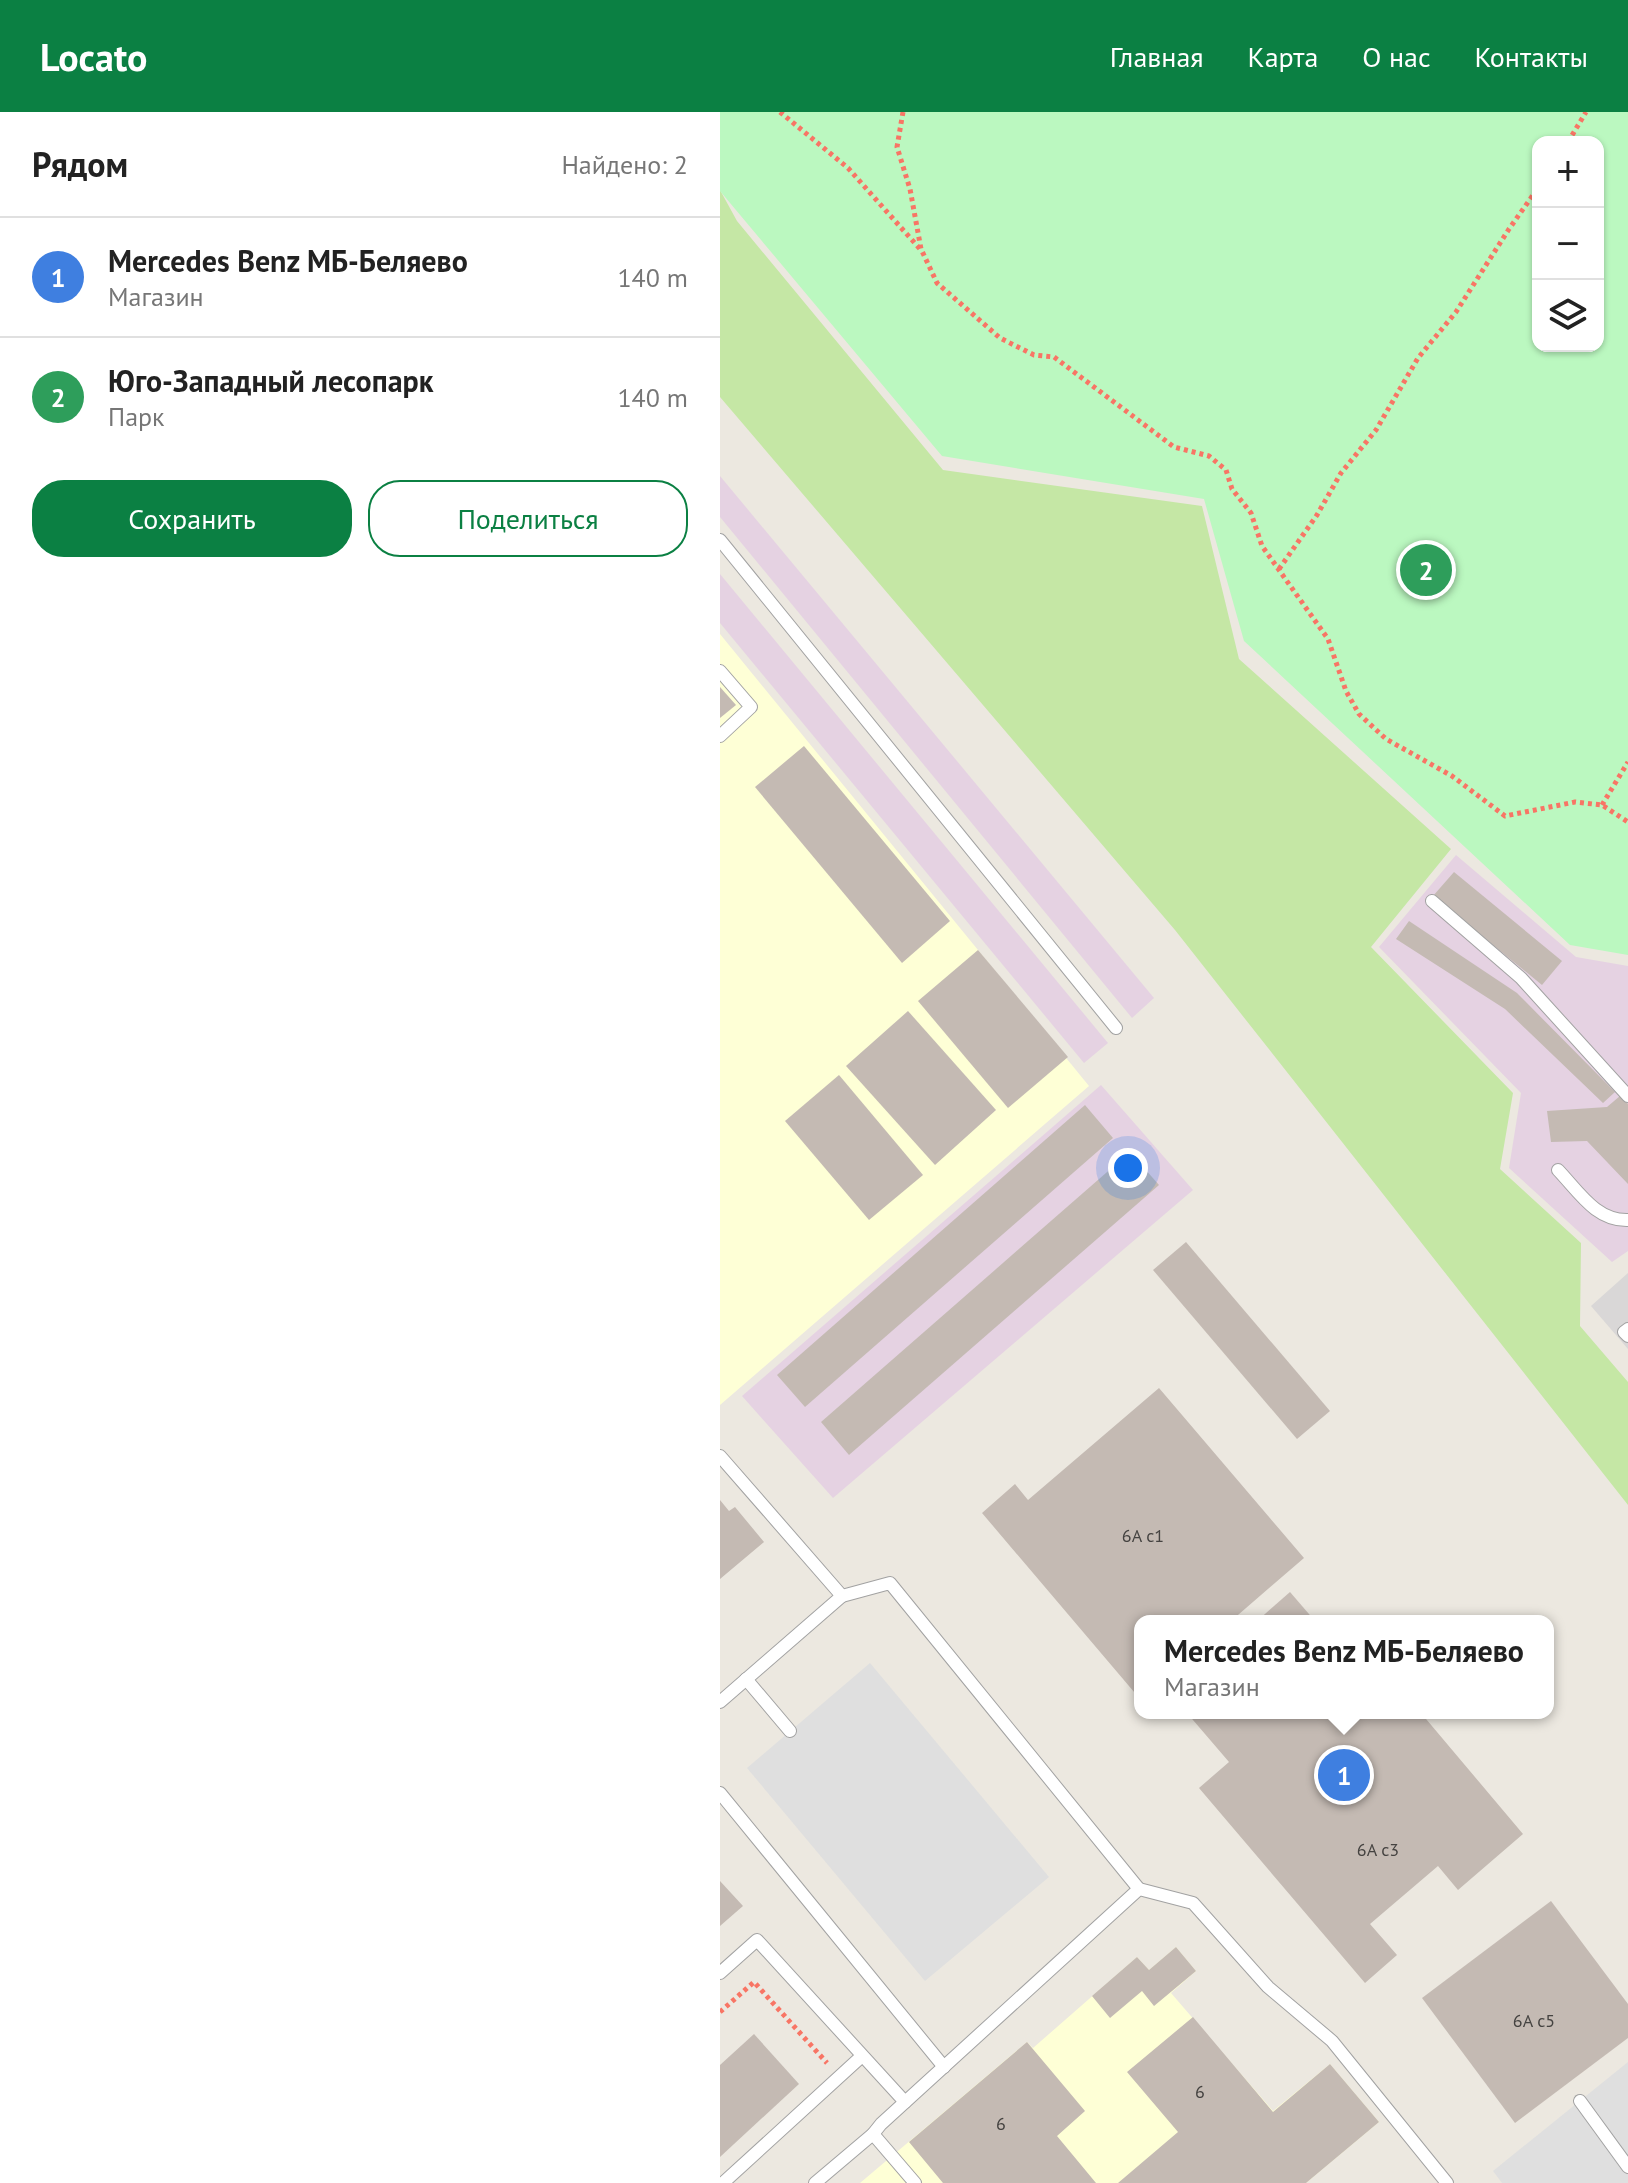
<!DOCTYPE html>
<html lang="ru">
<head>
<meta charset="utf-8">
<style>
  :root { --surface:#fff; --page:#f2f2f2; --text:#222; --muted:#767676; --line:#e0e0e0; --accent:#0b8043 }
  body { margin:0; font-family:"PT Sans",sans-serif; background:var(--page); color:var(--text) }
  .controls { position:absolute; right:24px; top:24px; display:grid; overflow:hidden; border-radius:16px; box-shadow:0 2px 6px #0004 }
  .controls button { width:72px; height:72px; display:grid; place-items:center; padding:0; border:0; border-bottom:2px solid var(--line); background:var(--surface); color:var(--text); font:40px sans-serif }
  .you { position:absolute; left:408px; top:1056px; width:28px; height:28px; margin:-20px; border:6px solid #fff; border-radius:50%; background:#1a73e8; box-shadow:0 0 0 12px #1a73e833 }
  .badge { display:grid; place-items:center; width:52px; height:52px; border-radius:50%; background:var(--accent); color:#fff; font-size:26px; font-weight:700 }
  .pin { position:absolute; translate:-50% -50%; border:4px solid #fff; box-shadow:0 2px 8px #0006 }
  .popup { position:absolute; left:414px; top:1503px; width:420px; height:104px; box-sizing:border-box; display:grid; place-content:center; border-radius:16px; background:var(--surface); filter:drop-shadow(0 2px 6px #0005); font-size:26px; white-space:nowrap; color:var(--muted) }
  .popup b { font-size:30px; color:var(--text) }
  .popup::after { content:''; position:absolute; left:50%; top:100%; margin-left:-16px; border:16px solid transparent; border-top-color:var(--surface) }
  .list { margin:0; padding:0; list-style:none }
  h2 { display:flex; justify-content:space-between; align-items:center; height:104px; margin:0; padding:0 32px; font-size:34px }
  h2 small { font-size:26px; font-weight:400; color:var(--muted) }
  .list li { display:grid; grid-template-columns:52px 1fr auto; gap:24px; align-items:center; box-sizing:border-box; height:120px; padding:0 32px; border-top:2px solid var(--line) }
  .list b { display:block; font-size:30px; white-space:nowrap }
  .list p { margin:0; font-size:26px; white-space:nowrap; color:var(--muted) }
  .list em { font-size:26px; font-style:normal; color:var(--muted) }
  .actions { display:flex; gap:16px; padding:24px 32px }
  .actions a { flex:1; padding:18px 0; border:2px solid var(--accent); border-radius:32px; text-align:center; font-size:28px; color:var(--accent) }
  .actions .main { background:var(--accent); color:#fff }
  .icon { flex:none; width:44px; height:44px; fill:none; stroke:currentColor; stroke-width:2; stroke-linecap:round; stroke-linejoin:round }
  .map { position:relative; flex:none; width:908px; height:2071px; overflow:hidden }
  header { display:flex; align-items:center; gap:48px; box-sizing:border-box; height:112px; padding:0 40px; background:var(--accent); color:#fff }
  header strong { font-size:38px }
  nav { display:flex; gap:44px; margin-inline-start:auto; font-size:28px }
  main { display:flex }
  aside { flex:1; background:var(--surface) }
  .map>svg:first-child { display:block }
  .residential { fill:#d9d7d7 }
  .industrial { fill:#e5d2e2 }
  .education { fill:#feffd6 }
  .grass { fill:#c5e7a5 }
  .park { fill:#bbf8c0; fill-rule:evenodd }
  .parking { fill:#dfdfdf }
  .building { fill:#c4bab3 }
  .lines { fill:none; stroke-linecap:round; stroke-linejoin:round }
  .service-casing { stroke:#a2a2a2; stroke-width:14 }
  .path { stroke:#f87565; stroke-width:5; stroke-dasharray:4 4; stroke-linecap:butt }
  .service { stroke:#fff; stroke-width:12 }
  .labels { text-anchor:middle; stroke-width:6; stroke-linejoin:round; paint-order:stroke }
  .number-label { font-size:18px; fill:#454341 }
</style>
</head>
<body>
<header>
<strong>Locato</strong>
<nav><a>Главная</a><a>Карта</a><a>О нас</a><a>Контакты</a></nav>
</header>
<main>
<aside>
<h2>Рядом<small>Найдено: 2</small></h2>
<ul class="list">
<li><span class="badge" style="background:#3f7fe0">1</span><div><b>Mercedes Benz МБ-Беляево</b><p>Магазин</p></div><em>140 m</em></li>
<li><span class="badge" style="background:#2e9e5b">2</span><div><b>Юго-Западный лесопарк</b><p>Парк</p></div><em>140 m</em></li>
</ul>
<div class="actions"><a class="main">Сохранить</a><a>Поделиться</a></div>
</aside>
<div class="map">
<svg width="908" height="2071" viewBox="0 0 908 2071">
  <rect width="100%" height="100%" fill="#ece8e0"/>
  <polygon class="residential" points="908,1161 908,1237 871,1194"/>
  <g class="industrial">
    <polygon points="0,364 434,886 412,906 0,405"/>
    <polygon points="0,462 388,931 364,951 0,511"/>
    <polygon points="736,743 856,845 908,854 908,1139 892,1150 789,1056 801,981 659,835"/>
    <polygon points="381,973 473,1078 113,1386 22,1284"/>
  </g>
  <g class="education">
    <polygon points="0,522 369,974 0,1293"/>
    <polygon points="456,1835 476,1859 451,1881 553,1999 610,1952 659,2010 586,2071 140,2071 307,1930 313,1936 417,1845 429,1858"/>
  </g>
  <polygon class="grass" points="0,78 17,109 223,358 482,394 519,547 731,737 651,835 793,981 780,1057 861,1131 860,1214 908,1270 908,1393 455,818 0,285"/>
  <path class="park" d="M0,0h908v843l-58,-10 -326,-304 -40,-142 -262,-43 -222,-265zM818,30h60v204h-60z"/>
  <g class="parking">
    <polygon points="150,1551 329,1765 205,1869 27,1656"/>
    <polygon points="908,1950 908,2071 782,2071 773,2059"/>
  </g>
  <g class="building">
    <polygon points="0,575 16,593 0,606"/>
    <polygon points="84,634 230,809 182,851 35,675"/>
    <polygon points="734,760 842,849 822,873 713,784"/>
    <polygon points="689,809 797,881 895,980 883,991 785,897 676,827"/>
    <polygon points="258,838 348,945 288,996 198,889"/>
    <polygon points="188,899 276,998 215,1053 126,954"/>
    <polygon points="119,963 203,1063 149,1108 65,1009"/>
    <polygon points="900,984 908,992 908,1072 867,1029 831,1030 827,999 887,995"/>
    <polygon points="365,993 393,1026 85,1295 57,1263"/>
    <polygon points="410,1040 439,1073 129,1343 101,1310"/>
    <polygon points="466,1130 610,1299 577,1327 433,1158"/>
    <polygon points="439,1276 584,1446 511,1509 420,1509 420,1587 262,1401 295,1372 308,1388"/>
    <polygon points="0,1388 9,1399 15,1395 44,1430 0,1467"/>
    <polygon points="570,1480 595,1509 537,1509"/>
    <polygon points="467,1601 701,1601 803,1722 738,1778 718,1754 650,1812 677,1843 645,1871 479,1676 509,1650"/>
    <polygon points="0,1769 23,1794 0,1814"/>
    <polygon points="831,1789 908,1892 908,1926 795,2011 702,1886"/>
    <polygon points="456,1835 476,1859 434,1894 422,1879 390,1906 372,1884 417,1845 429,1858"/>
    <polygon points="473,1905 553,2000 610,1952 659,2010 586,2071 398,2071 458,2020 407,1960"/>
    <polygon points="34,1922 79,1972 0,2045 0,1953"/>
    <polygon points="307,1930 365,1999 337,2024 376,2071 223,2071 189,2030"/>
  </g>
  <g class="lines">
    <g class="service-casing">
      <g id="service">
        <polyline points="0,428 396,916"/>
        <polyline points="0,559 31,595 0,624"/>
        <polyline points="712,789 801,866 908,984"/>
        <path d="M838,1058c21,22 38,51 70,50"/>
        <polyline points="908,1217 904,1220 908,1224"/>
        <polyline points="0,1344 122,1484 0,1590"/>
        <polyline points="122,1484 170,1471 419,1777"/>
        <polyline points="26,1567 70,1619"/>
        <polyline points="0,1681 224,1955"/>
        <polyline points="0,1861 37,1828 185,1990"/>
        <polyline points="860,1989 908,2055"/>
        <polyline points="153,2022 195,2071"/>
        <polyline points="3,2071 142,1944"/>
        <polyline points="95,2071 153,2022 161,2012 419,1777 473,1791 548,1875 612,1929 727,2071"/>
      </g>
    </g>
    <g class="path">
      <polyline points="60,0 128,56 200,137"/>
      <polyline points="183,0 177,35 190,77 201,137 217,171 280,226 314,243 334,245 454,335 489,344 506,358 512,377 531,401 542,434 608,527 626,579 639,602 666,627 732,664 785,704 855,690 882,693 908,710"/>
      <polyline points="848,30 866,0"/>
      <polyline points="559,457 597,403 621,361 656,318 698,246 736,200 789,117 818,76"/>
      <polyline points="882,693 908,650"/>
      <polyline points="0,1900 34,1870 107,1951"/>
    </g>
    <use href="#service" class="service"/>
  </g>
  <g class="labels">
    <g class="number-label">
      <text x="423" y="1430">6А с1</text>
      <text x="658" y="1744">6А с3</text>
      <text x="814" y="1915">6А с5</text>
      <text x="480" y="1986">6</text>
      <text x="281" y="2018">6</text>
    </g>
  </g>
</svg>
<div class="controls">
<button>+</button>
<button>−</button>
<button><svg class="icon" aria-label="layers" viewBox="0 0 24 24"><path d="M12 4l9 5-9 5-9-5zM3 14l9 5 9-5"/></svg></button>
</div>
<div class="you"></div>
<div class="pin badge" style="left:624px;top:1663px;background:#3f7fe0">1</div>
<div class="popup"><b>Mercedes Benz МБ-Беляево</b>Магазин</div>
<div class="pin badge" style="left:706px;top:458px;background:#2e9e5b">2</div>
</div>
</main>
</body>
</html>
